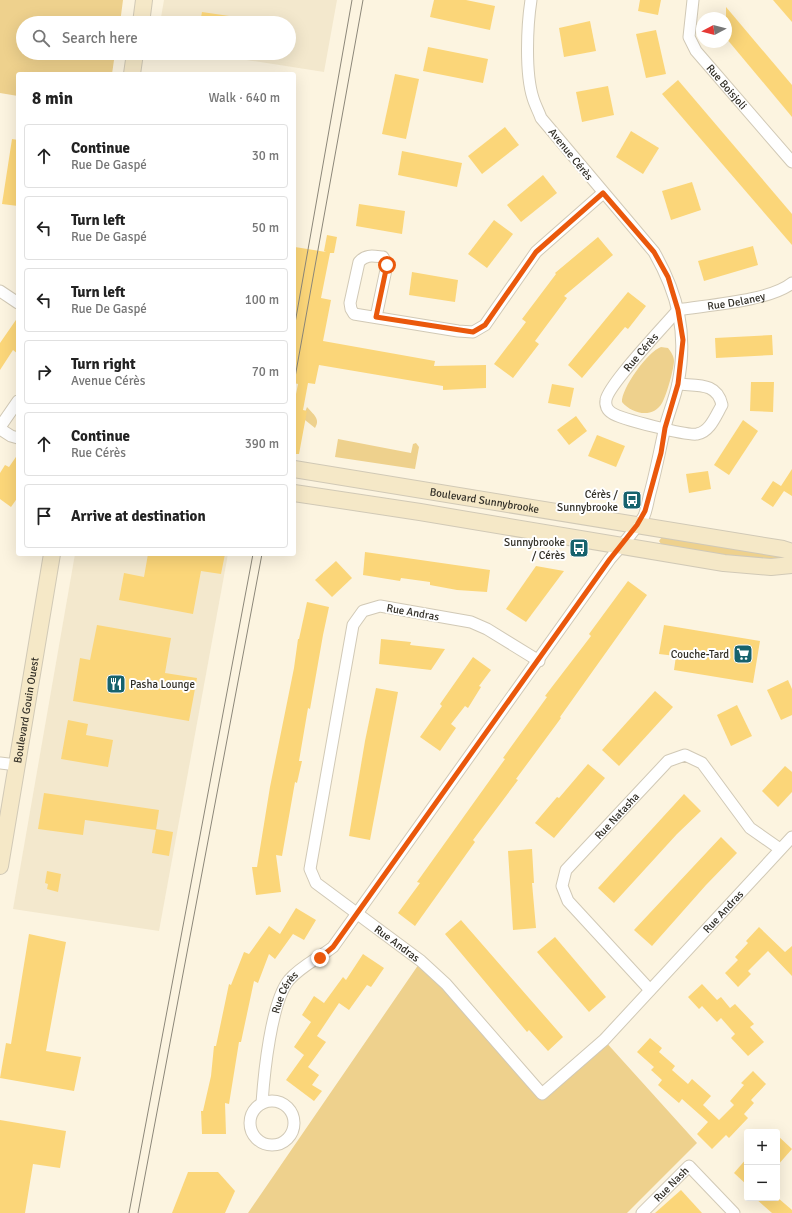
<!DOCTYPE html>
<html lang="en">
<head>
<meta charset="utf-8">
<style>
  :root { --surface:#fff; --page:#f2f2f2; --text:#222; --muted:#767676; --line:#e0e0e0 }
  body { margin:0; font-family:Signika,sans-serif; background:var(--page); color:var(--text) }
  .controls { position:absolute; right:12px; bottom:12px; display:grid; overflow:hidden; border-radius:4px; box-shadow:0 4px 16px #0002 }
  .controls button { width:36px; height:36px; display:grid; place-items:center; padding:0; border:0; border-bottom:1px solid var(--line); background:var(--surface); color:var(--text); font:20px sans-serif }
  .compass { position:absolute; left:696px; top:12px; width:36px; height:36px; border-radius:50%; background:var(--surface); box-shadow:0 4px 16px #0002; rotate:263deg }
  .stop { position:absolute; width:12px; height:12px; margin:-9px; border:3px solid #ea580c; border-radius:50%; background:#fff }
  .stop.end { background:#ea580c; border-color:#fff; box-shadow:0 1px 4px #0008 }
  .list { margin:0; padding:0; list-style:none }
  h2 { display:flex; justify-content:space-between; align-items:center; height:52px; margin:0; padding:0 16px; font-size:17px }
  h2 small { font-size:13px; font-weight:400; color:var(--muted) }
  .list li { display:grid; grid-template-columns:26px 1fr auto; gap:12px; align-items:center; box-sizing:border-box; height:64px; margin:0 8px 8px; padding:0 8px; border:1px solid var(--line); border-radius:4px }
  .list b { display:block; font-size:15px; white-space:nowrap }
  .list p { margin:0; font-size:13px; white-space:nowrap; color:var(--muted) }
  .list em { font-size:13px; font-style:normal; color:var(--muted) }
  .icon { flex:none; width:22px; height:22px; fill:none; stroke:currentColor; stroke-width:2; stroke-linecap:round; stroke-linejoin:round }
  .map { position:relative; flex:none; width:792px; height:1213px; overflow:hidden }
  .search { position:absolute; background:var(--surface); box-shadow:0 4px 16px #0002; left:16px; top:16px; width:280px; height:44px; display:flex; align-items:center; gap:10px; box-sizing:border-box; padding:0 14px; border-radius:22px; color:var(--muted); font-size:15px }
  .panel { position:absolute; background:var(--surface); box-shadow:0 4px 16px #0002; left:16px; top:72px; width:280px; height:484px; border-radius:4px }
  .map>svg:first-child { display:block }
  .built { fill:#f3e8cd }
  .green { fill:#eed18d }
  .building { fill:#fbd679 }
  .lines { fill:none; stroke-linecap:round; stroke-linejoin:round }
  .street-casing { stroke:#d1c9b6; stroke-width:13 }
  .secondary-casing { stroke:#d1c9b6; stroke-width:18 }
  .street { stroke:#fff; stroke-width:11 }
  .secondary { stroke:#f5e8c7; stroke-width:16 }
  .tram { stroke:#8c8779; stroke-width:1 }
  .route { stroke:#ea580c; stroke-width:5 }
  .labels { text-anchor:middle; stroke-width:4; stroke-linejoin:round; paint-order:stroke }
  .street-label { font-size:11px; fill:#312e26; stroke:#fff }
  .poi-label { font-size:11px; fill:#312e26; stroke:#fff; text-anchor:end }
</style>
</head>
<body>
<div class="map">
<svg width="792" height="1213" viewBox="0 0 792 1213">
  <rect width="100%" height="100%" fill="#fcf4e0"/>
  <g class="built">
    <polygon points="164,0 337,0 324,72 202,53 289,53 289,23 160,23"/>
    <polygon points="75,554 228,554 159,931 13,909"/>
  </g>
  <g class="green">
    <polygon points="0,0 123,0 120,23 23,23 23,53 115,53 112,74 18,74 18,96 0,93"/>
    <path d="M661,347l7,1c3,4 6,8 6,13 0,8 -8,36 -12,42 -9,16 -30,11 -40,-1 -1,-13 26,-51 39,-55z"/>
    <path d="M307,407c6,7 14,12 8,21l-10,-8 -1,-5z"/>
    <polygon points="338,439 411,453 413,444 416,443 419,447 415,469 335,457"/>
    <polygon points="662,537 782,556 782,559 730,556 661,544 659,541"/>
    <polygon points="421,961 542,1094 604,1040 697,1143 627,1213 248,1213"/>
  </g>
  <g class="building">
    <polygon points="434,0 466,0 495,6 490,30 430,17"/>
    <polygon points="640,0 661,0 658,15 638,11"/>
    <polygon points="773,0 792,0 792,22"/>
    <polygon points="726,7 792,85 792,117 726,38"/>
    <polygon points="202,12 236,17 235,23 200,23"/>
    <polygon points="590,21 596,51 564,57 559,28"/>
    <polygon points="656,30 666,74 646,78 636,34"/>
    <polygon points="428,47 488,59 483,83 423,71"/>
    <polygon points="395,74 419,79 406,139 382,134"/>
    <polygon points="678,80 792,214 792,245 662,94"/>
    <polygon points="608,86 614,115 582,122 576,92"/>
    <polygon points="505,127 519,145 482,174 468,156"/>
    <polygon points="631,131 659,148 643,174 616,157"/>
    <polygon points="12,139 18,140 18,206 2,204"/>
    <polygon points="402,151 462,163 457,187 398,175"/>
    <polygon points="543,175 557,193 521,222 507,205"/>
    <polygon points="692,182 701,210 671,220 662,191"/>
    <polygon points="359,204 405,211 402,234 356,226"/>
    <polygon points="494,220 513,234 487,268 468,254"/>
    <polygon points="327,235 337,237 334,253 330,253 321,298 331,300 323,341 435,361 434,366 486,365 486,388 443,390 443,386 319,365 315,384 308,383 303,410 307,411 299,454 294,454 294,418 296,409 294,408 294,404 298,384 294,383 294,254 295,247 326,252 324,251"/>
    <polygon points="598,237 613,255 564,296 567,298 535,341 539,344 513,378 494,364 526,322 522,319 556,274 555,273"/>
    <polygon points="753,246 758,265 704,281 698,261"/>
    <polygon points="412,272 458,280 455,302 409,295"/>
    <polygon points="628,292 646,306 628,329 625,327 582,378 568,365"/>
    <polygon points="18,317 18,354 13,350 0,370 0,343"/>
    <polygon points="772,335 773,355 716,358 715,338"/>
    <polygon points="751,382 774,382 773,412 750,411"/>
    <polygon points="552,384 574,388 570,407 548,403"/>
    <polygon points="576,416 587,431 569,445 557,430"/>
    <polygon points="743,420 758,431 729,475 714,465"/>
    <polygon points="597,435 625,446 616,467 588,456"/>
    <polygon points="18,454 18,497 11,507 0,499 0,473 5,465 9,467"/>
    <polygon points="792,469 792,496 784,491 773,507 761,499 773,481 781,486"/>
    <polygon points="708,471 711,489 689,493 686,474"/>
    <polygon points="365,552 490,570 487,592 457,590 430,585 430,582 401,578 400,581 363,575"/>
    <polygon points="148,554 225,554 221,574 201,571 193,614 119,600 124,573 144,577"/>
    <polygon points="336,561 352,578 332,597 315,580"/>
    <polygon points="536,566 564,571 526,622 506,609"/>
    <polygon points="628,581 647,595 560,717 561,718 516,779 518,780 473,840 475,842 415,926 398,913 420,883 417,882 505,759 503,758 547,697 545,696 591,636 589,634"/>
    <polygon points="307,602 329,607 323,635 310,709 308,708 299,761 302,761 297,783 295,782 282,856 276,855 281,892 256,895 252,867 257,867 270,787 294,668 298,639 299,639"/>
    <polygon points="97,625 171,638 165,673 197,678 189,721 73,701 80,658 90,660"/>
    <polygon points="664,625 760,641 753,683 674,670 676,656 659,654"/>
    <polygon points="381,639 411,642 410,645 445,649 431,670 379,664"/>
    <polygon points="473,657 491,670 479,686 481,687 468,708 465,706 451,724 456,728 440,751 420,737 442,706 440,704"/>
    <polygon points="788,680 792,689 792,715 781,720 767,690"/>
    <polygon points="376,688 398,692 370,840 349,836 365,741"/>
    <polygon points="655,691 673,707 619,766 602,750"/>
    <polygon points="737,705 752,736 731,746 717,715"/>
    <polygon points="68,720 88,724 86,735 113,740 108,767 61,759"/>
    <polygon points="588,764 605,778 554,838 535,823 557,797 559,798"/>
    <polygon points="785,766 792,772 792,792 778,807 762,791"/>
    <polygon points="44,793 159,810 156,830 85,820 83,835 38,829"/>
    <polygon points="684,794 701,811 677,834 614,903 598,888"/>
    <polygon points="156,829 173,832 169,856 152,853"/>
    <polygon points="721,837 737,853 706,885 652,946 634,930"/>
    <polygon points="532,849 534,883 532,883 536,928 513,930 508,851"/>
    <polygon points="47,871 61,874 58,892 47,889 48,884 45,883"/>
    <polygon points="296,908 316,920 304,940 293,934 275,959 269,954 258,983 254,981 241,1042 239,1042 229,1104 225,1103 226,1134 202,1134 201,1111 203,1111 211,1076 214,1046 216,1046 229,984 231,985 244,952 249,954 269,926 280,934"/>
    <polygon points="461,920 563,1037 548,1051 529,1030 527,1032 445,934"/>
    <polygon points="759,927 785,952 792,946 792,976 768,951 748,971 751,974 738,987 725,973 738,960 735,957 748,943 746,941"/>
    <polygon points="29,934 66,942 46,1051 81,1057 74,1091 0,1078 6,1043 11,1044"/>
    <polygon points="555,937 606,997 589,1012 537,952"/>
    <polygon points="363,954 384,968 371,987 367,985 349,1010 339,1003 317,1036 326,1042 308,1067 319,1075 312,1085 322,1091 314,1101 286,1080 304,1055 294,1047 311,1022 302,1015 314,996 324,1003 343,977 346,980"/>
    <polygon points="702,984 717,1000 721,997 730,1008 735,1004 754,1024 750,1027 764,1042 748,1056 731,1038 735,1034 721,1018 717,1022 702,1006 699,1009 688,997"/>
    <polygon points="650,1038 662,1048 659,1052 675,1066 672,1070 688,1084 692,1079 711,1096 703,1105 719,1120 734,1105 730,1101 744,1085 741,1083 753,1071 766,1084 751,1100 754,1103 744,1114 748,1118 729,1138 726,1135 712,1149 697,1134 708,1122 682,1099 679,1103 658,1085 662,1080 651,1070 654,1067 637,1052"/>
    <polygon points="0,1120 66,1131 60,1168 33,1164 25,1213 0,1213"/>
    <polygon points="777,1135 792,1149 777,1166"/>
    <polygon points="747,1158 747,1185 734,1173"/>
    <polygon points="188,1172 218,1172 235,1191 225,1213 172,1213"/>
    <polygon points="681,1190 702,1213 655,1213"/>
    <polygon points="755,1198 778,1198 792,1210 792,1213 772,1213"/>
  </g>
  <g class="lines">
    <g class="street-casing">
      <g id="street">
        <path id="s1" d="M693,0l-4,37 7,14 96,111"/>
        <polyline points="0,291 18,303"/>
        <path id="s2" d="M678,310c30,-5 92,-9 114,-27"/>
        <path d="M376,317l11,-52 -4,-8c-10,-1 -17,-3 -24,5l-9,41 1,6 3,5 104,17 15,1 12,-7 51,-73 67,-59"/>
        <path id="s3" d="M678,384c19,2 39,-2 44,21 -6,10 -12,27 -25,29 -9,2 -77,-15 -85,-21 -5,-3 -7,-8 -6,-13 2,-15 59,-75 72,-90"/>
        <polyline points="0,427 18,401"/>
        <polyline points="0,429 11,436 18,438"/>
        <path id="s4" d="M539,661l-52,-32 -16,-7 -91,-16 -17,5 -10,14 -43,244 6,14 105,78 25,23 96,110 62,-54 188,-203"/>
        <polyline points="0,763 17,765"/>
        <path id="s5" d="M650,990l-82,-89 -6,-15 4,-16 102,-109 17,-6 17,8 48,65 30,21"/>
        <circle cx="272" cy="1123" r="22"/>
        <path id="s6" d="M262,1103c2,-29 9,-101 27,-123 12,-14 30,-22 44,-33l277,-388c11,-13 25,-28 34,-43 3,-7 4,-16 6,-23 6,-22 10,-44 15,-66 4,-15 10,-29 13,-44 10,-49 0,-89 -24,-131l-113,-134c-2,-6 -6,-13 -8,-20 -8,-25 -6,-72 -2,-98"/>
        <path id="s7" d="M642,1213l47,-47 45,47"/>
      </g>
    </g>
    <g class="secondary-casing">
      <g id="secondary">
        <polyline points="141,23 144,0"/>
        <polyline points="132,74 135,53"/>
        <path id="s8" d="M294,469l489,80 9,3"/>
        <polyline points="294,493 420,512 724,563 771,567 792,565"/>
        <path id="s9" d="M0,866l52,-312"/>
      </g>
    </g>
    <use href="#street" class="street"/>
    <use href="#secondary" class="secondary"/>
    <g class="tram">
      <polyline points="294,329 352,0"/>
      <polyline points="294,383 363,0"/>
      <polyline points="129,1213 253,554"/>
      <polyline points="138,1213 262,554"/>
    </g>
  </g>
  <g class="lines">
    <polyline class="route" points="320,958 333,947 610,559 637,525 645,511 661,453 665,428 678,384 683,340 678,310 668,277 654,252 603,193 536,252 485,325 473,332 376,317 387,265"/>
  </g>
  <defs>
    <g id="bus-square" transform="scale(1)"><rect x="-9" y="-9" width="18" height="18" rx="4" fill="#16626d" stroke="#fff"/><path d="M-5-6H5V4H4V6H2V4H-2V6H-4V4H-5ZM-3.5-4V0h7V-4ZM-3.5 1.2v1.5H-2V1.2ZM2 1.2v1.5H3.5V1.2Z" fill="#fff"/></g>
    <g id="supermarket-square" transform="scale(1)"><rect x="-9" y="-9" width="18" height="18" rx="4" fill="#16626d" stroke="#fff"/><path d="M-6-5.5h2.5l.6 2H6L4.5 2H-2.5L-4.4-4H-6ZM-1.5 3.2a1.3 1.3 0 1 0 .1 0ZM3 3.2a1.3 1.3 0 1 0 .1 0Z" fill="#fff"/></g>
    <g id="restaurant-square" transform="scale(1)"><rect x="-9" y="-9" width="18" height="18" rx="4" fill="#16626d" stroke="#fff"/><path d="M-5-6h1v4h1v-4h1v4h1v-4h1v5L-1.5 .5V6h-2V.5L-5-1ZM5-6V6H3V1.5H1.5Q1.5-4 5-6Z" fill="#fff"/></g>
  </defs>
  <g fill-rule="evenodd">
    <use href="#bus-square" x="632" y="500"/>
    <use href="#bus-square" x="579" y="548"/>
    <use href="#supermarket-square" x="743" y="654"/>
    <use href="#restaurant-square" x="116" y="684"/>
  </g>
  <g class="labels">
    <g class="street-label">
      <text dy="4" stroke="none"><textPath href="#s1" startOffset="100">Rue Boisjoli</textPath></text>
      <text transform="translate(571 154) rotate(51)" y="4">Avenue Cérès</text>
      <text dy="4" stroke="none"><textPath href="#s2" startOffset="59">Rue Delaney</textPath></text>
      <text dy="4" stroke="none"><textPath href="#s3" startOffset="256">Rue Cérès</textPath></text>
      <text dy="4" stroke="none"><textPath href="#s8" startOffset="193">Boulevard Sunnybrooke</textPath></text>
      <text transform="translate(413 612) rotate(10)" y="4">Rue Andras</text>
      <text dy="4" stroke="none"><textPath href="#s9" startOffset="158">Boulevard Gouin Ouest</textPath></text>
      <text dy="4" stroke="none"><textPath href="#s5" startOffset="228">Rue Natasha</textPath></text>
      <text dy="4" stroke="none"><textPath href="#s4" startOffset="1037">Rue Andras</textPath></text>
      <text dy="4" stroke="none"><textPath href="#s4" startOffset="570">Rue Andras</textPath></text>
      <text dy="4" stroke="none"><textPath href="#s6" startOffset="114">Rue Cérès</textPath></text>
      <text dy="4" stroke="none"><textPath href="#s7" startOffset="41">Rue Nash</textPath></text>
    </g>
    <g class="poi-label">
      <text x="618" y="498">Cérès /<tspan x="618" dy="13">Sunnybrooke</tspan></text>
      <text x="565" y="546">Sunnybrooke<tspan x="565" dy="13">/ Cérès</tspan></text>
      <text x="729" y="658">Couche-Tard</text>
      <text x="130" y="688" text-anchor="start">Pasha Lounge</text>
    </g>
  </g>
</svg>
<div class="controls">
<button>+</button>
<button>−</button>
</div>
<svg class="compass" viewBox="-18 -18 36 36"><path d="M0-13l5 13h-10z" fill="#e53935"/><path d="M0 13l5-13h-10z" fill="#767676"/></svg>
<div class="stop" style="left:387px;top:265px"></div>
<div class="stop end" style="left:320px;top:958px"></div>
<div class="search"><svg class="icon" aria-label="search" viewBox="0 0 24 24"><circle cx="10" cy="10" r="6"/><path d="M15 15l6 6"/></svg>Search here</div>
<section class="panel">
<h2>8 min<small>Walk · 640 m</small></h2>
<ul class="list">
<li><svg class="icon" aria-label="ahead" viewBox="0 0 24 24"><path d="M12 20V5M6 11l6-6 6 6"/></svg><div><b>Continue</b><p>Rue De Gaspé</p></div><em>30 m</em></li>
<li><svg class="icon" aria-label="left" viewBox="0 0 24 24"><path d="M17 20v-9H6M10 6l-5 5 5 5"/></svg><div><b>Turn left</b><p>Rue De Gaspé</p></div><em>50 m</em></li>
<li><svg class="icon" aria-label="left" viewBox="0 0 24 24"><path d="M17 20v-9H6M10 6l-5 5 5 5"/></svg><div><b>Turn left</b><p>Rue De Gaspé</p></div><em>100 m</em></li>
<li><svg class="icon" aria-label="right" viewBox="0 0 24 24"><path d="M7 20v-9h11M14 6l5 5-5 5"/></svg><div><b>Turn right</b><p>Avenue Cérès</p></div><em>70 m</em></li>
<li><svg class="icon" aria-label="ahead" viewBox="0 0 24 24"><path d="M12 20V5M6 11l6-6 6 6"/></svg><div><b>Continue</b><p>Rue Cérès</p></div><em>390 m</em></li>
<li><svg class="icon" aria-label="arrive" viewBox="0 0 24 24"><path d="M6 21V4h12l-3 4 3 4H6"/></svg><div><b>Arrive at destination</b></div></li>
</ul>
</section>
</div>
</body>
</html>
